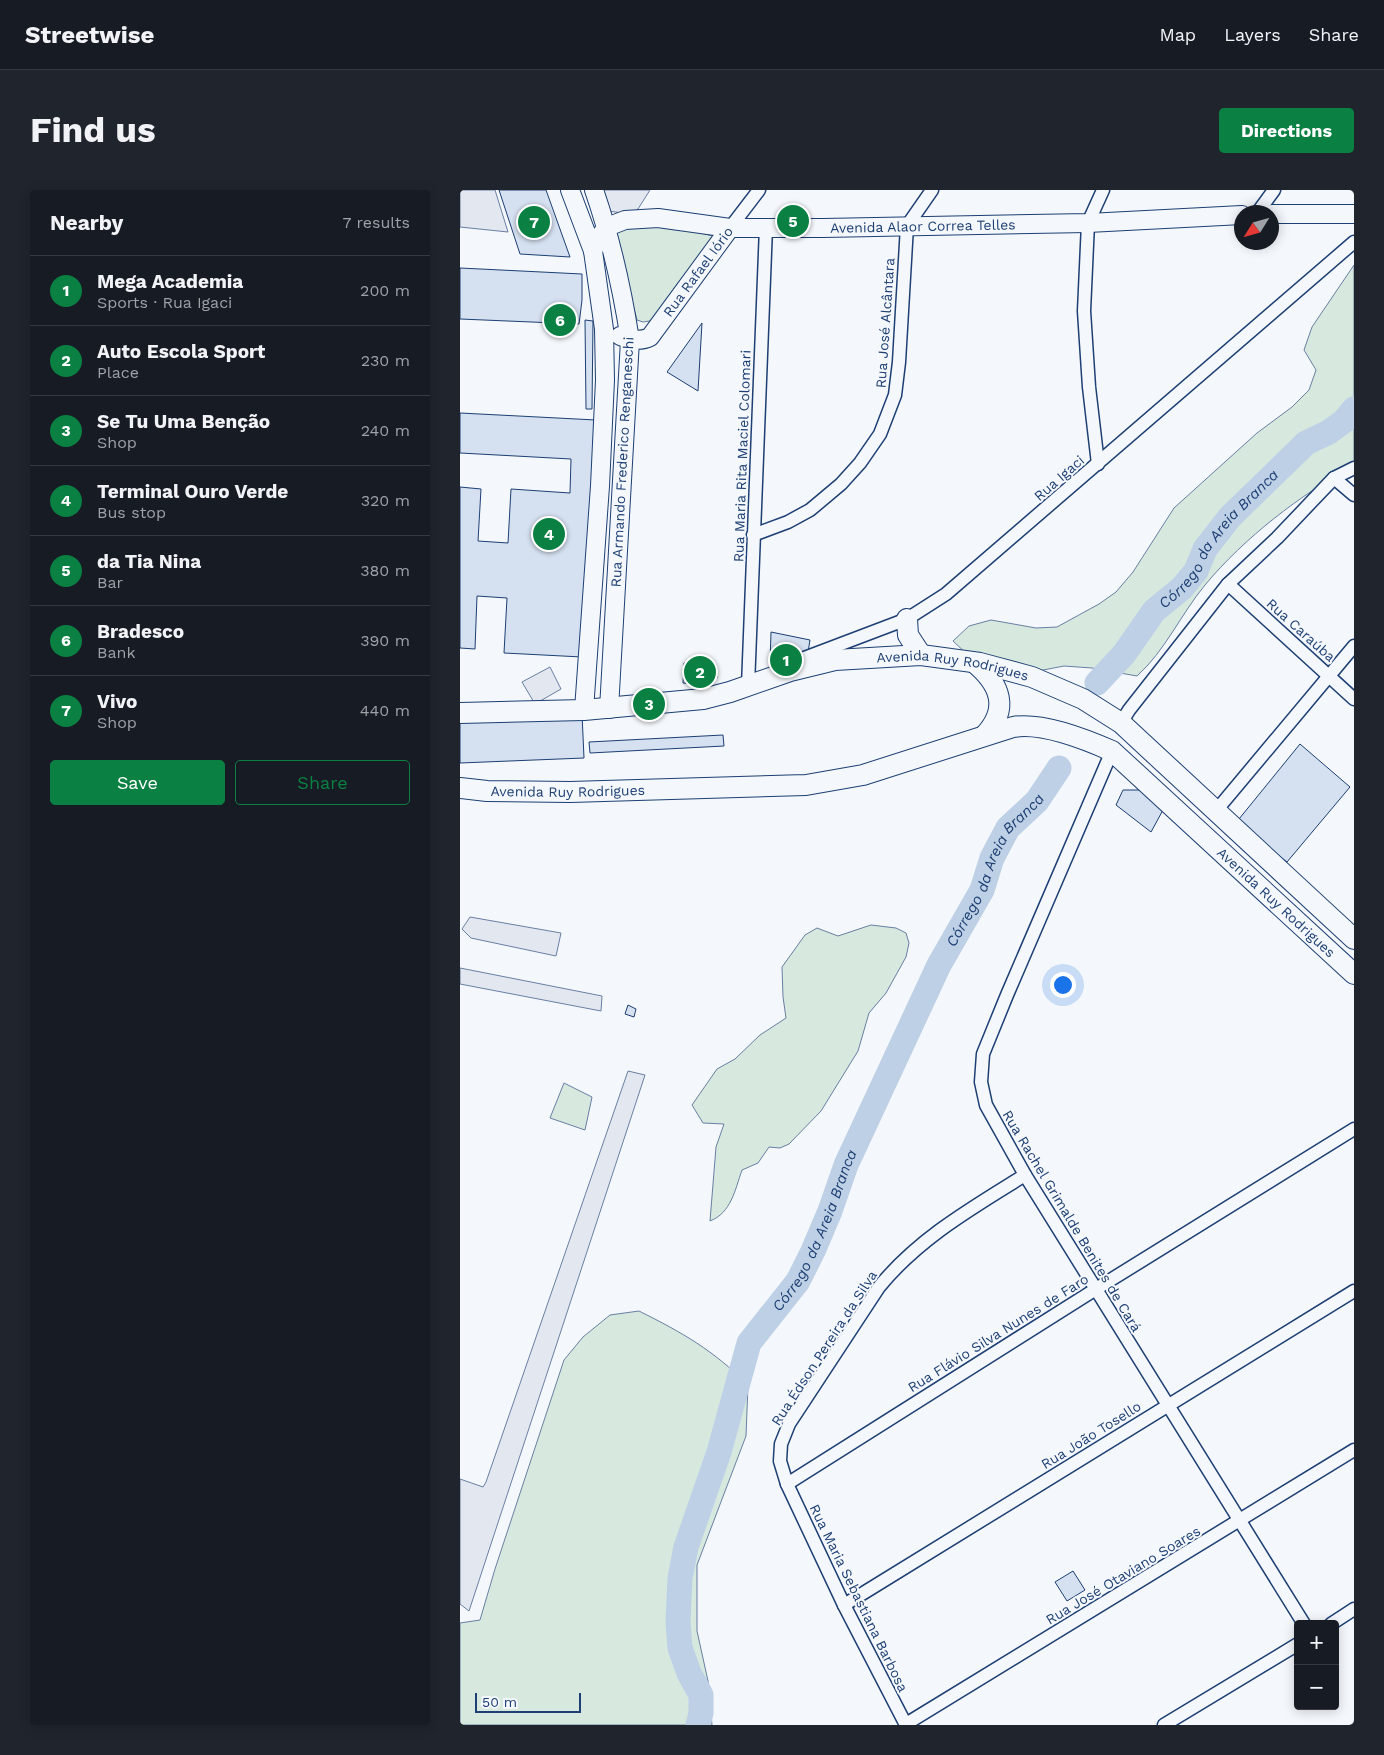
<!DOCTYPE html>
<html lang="en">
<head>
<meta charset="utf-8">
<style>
  :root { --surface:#171b24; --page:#20242c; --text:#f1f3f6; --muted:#9ea1a6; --line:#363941; --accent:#0b8043 }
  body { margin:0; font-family:"Work Sans",sans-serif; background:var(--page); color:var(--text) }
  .controls { position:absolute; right:15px; bottom:15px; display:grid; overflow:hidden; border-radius:5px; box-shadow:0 2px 12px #0003 }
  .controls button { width:45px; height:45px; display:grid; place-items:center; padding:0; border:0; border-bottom:1px solid var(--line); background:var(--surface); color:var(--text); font:25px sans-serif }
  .compass { position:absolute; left:774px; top:15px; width:45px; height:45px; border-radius:50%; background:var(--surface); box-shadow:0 2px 12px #0003; rotate:233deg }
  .scale { position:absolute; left:15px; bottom:12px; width:106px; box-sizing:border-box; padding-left:5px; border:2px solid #1d3f73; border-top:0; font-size:14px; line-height:18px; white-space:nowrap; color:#1d3f73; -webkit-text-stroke:4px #f4f7fb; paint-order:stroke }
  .you { position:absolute; left:602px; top:794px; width:18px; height:18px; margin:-12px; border:4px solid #fff; border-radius:50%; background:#1a73e8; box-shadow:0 0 0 8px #1a73e833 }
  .badge { display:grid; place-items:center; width:32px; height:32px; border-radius:50%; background:var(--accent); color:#fff; font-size:16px; font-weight:700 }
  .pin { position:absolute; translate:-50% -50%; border:2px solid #fff; box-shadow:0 1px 5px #0006 }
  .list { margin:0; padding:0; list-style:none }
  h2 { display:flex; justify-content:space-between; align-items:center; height:65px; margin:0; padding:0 20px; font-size:21px }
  h2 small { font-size:16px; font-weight:400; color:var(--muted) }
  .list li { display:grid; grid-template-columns:32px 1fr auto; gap:15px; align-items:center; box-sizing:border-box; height:70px; padding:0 20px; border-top:1px solid var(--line) }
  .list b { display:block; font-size:19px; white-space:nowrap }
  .list p { margin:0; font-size:16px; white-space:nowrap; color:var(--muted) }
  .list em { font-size:16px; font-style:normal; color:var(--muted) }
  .actions { display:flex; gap:10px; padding:15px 20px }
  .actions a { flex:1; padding:11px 0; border:1px solid var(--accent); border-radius:5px; text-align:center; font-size:18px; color:var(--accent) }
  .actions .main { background:var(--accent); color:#fff }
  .map { position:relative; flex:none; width:894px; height:1535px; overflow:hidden; border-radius:5px }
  header { display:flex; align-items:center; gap:30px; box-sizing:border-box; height:70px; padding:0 25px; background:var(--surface); border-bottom:1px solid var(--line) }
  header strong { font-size:24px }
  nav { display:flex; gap:28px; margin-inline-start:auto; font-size:18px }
  .intro { display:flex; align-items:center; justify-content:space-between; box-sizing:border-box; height:120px; padding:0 30px }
  h1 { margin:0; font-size:35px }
  .button { padding:12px 22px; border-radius:5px; background:var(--accent); color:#fff; font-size:18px; font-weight:700 }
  main { display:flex; gap:30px; padding:0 30px }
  aside { flex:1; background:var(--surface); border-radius:5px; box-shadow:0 2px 12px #0003 }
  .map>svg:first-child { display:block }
  .green { fill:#d7e8df; stroke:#687fa3 }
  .parking { fill:#e3e8f0; stroke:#687fa3 }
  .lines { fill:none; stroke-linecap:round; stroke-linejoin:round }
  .river { stroke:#bed0e5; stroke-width:25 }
  .building { fill:#d5e0f0; stroke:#1d3f73 }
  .street-casing { stroke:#1d3f73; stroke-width:15 }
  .secondary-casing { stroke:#1d3f73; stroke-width:20 }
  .primary-casing { stroke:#1d3f73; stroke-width:22 }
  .street { stroke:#f4f7fb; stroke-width:12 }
  .secondary { stroke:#f4f7fb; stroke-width:18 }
  .primary { stroke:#f4f7fb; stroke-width:20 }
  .labels { text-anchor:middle; stroke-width:4; stroke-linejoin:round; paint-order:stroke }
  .street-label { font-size:14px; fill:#1d3f73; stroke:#f4f7fb }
  .water-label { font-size:15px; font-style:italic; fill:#1d3f73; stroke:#f4f7fb }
</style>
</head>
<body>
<header>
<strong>Streetwise</strong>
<nav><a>Map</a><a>Layers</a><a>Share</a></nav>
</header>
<div class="intro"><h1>Find us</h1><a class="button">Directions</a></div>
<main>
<aside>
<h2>Nearby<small>7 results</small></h2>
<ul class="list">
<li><span class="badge">1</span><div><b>Mega Academia</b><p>Sports · Rua Igaci</p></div><em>200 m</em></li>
<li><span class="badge">2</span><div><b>Auto Escola Sport</b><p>Place</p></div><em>230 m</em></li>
<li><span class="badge">3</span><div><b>Se Tu Uma Benção</b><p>Shop</p></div><em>240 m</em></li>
<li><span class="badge">4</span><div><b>Terminal Ouro Verde</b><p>Bus stop</p></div><em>320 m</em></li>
<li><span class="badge">5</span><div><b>da Tia Nina</b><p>Bar</p></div><em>380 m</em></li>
<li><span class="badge">6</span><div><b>Bradesco</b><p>Bank</p></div><em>390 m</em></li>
<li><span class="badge">7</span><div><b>Vivo</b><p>Shop</p></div><em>440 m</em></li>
</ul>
<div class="actions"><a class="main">Save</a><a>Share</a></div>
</aside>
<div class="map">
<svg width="894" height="1535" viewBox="0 0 894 1535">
  <rect width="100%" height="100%" fill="#f4f7fb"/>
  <g class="green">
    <polygon points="199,33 257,47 196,130 183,132 177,130 154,42 168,36"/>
    <path d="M894,75v200c-55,31 -109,72 -149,120 -24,29 -40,66 -68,91l-45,-8 -28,-2 -26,5 -69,-15 -16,-15 16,-15 22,-6 45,8 21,-1 42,-23 17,-12 17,-20 41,-64 83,-75 35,-26 17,-17 7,-20 -12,-20 8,-23z"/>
    <path d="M411,735l25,3 10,5 3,10 -3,14 -20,36 -17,20 -11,38 -37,60 -32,33 -9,4 -11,-1 -11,16 -16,7c-7,20 -11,43 -32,51l6,-74 8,-23 -21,-1 -11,-18 25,-36 18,-10 25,-24 26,-17 -3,-21 -1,-30 23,-32 12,-7 21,8z"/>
    <polygon points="104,893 132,907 125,940 90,928"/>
    <path d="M179,1121c44,22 74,39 109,74l-2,51 -49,129v66l11,50 4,44h-252v-102l20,-3 15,-51 69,-209 19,-23 27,-22z"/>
  </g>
  <g class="parking">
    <polygon points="0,0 35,0 48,42 0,37"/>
    <polygon points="137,0 190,0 178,19 170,24 148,21"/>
    <polygon points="90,477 101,499 75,514 62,492"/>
    <polygon points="10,727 101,743 96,766 11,748 2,739"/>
    <polygon points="0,778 142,806 141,821 0,794"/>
    <polygon points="168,881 185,885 9,1421 0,1414 0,1289 23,1297 26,1292"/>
  </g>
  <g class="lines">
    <g class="river">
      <path id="s1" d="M637,493l27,-29 30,-43 28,-23 14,-17 9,-22 25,-32 76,-74 23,-11 15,-11 10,-12"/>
      <path id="s2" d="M238,1535l3,-12v-18l-12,-22 -9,-25 -2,-26 2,-44 6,-31 33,-95 30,-109 49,-62 15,-30 17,-40 16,-46 93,-200 43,-75 10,-32 16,-30 29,-27 22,-33"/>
    </g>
  </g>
  <g class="building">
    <polygon points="39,0 86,0 110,67 60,64"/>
    <polygon points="0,78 122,84 122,110 119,134 0,129"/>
    <polygon points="125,130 133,131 132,219 126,219"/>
    <polygon points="242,133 238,201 207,182"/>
    <polygon points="0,223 136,230 122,467 44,463 47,408 17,406 15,459 0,458 0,297 21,299 18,351 48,353 51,299 110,303 111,269 0,263"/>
    <polygon points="311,442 350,450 348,462 310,474"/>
    <polygon points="224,473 256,477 257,488 250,487 248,495 223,493"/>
    <polygon points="122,524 124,568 0,573 0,529"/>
    <polygon points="263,545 264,556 130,563 129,552"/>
    <polygon points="840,554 890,597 827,672 788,642 779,629"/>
    <polygon points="663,600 685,600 703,620 691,642 656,615"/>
    <polygon points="168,815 176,819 174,827 165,824"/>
    <polygon points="613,1381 625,1400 607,1411 595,1392"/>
  </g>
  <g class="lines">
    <g class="street-casing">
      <g id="street">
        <polyline points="798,22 814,0"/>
        <polyline points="270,38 299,0"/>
        <polyline points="638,274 629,197 624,121 628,33 643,0"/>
        <polyline points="874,288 894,305"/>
        <polyline points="293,345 328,332 350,320 381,294 400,273 420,244 435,205 439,172 447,36 472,0"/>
        <polyline points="768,394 894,509"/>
        <polyline points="331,473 447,429 486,404 894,52"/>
        <polyline points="288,496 306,37"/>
        <polyline points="661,533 669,520 768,394 817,348 874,288 894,278"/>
        <polyline points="652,561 547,805 523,864 521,892 526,915 565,985 844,1434"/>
        <polyline points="755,622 894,456"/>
        <polyline points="327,1294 636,1099 894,939"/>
        <polyline points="384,1415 894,1101"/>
        <polyline points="871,1434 894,1419"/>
        <polyline points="446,1534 894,1260"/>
        <path d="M446,1535l-62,-120 -57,-121 -7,-23 1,-17 8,-20 90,-137c40,-49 93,-79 146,-112"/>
        <polyline points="704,1535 838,1454"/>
      </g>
    </g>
    <g class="secondary-casing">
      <g id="secondary">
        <polyline points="110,0 133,61 144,139 145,190 140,296 124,520"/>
        <path d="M134,0c17,49 28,98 36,150l-21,369"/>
        <polyline points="812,24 894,24"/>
        <path id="s3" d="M133,61l6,-14 8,-10 18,-7 33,-2 72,10h93l265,-5 154,-8"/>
        <path id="s4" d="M160,146c10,4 20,6 30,1l80,-109"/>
      </g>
    </g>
    <g class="primary-casing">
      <g id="primary">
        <polyline points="447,429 448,445 461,465"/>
        <path d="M515,473c26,22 34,46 10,72"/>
        <path id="s5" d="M0,523l124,-3 119,-11 27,-7 60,-21 45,-11 86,-5 59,8 52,14 51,22 38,24 233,216"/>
        <path id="s6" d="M0,598l27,3 83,1 236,-7 57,-10 150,-48c29,-5 72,12 99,24l242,223"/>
      </g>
    </g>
    <use href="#street" class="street"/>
    <use href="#secondary" class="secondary"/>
    <use href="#primary" class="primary"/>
  </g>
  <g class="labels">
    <g class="street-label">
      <text dy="5" stroke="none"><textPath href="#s3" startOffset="346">Avenida Alaor Correa Telles</textPath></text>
      <text dy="5" stroke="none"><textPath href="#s4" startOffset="112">Rua Rafael Iório</textPath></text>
      <text transform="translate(425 133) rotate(-86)" y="5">Rua José Alcântara</text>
      <text transform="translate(282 266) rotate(-88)" y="5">Rua Maria Rita Maciel Colomari</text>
      <text transform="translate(162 272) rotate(-87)" y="5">Rua Armando Frederico Renganeschi</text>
      <text transform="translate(599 288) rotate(-41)" y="5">Rua Igaci</text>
      <text transform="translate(841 440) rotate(42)" y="5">Rua Caraúba</text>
      <text dy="5" stroke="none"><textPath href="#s5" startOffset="500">Avenida Ruy Rodrigues</textPath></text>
      <text dy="5" stroke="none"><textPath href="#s6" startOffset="108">Avenida Ruy Rodrigues</textPath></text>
      <text dy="5" stroke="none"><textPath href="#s6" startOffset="888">Avenida Ruy Rodrigues</textPath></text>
      <text transform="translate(612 1031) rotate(59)" y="5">Rua Rachel Grimalde Benites de Cará</text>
      <text transform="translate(538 1143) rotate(-32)" y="5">Rua Flávio Silva Nunes de Faro</text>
      <text transform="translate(364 1158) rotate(-57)" y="5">Rua Édson Pereira da Silva</text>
      <text transform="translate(631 1245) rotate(-32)" y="5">Rua João Tosello</text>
      <text transform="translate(663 1385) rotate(-31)" y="5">Rua José Otaviano Soares</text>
      <text transform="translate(399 1408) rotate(64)" y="5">Rua Maria Sebastiana Barbosa</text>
    </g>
    <g class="water-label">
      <text dy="5" stroke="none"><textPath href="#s1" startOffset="190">Córrego da Areia Branca</textPath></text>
      <text dy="5" stroke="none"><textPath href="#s2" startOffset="934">Córrego da Areia Branca</textPath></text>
      <text dy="5" stroke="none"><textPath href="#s2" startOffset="529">Córrego da Areia Branca</textPath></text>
    </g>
  </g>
</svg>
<div class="controls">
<button>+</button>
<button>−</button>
</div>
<svg class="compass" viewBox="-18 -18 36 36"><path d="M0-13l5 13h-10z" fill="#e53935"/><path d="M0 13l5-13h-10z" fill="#9ea1a6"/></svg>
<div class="scale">50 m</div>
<div class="you"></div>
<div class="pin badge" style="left:326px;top:470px">1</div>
<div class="pin badge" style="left:240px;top:482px">2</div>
<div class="pin badge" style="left:189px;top:514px">3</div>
<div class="pin badge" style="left:89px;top:344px">4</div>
<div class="pin badge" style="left:333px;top:31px">5</div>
<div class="pin badge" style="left:100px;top:130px">6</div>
<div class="pin badge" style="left:74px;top:32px">7</div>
</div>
</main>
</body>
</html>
